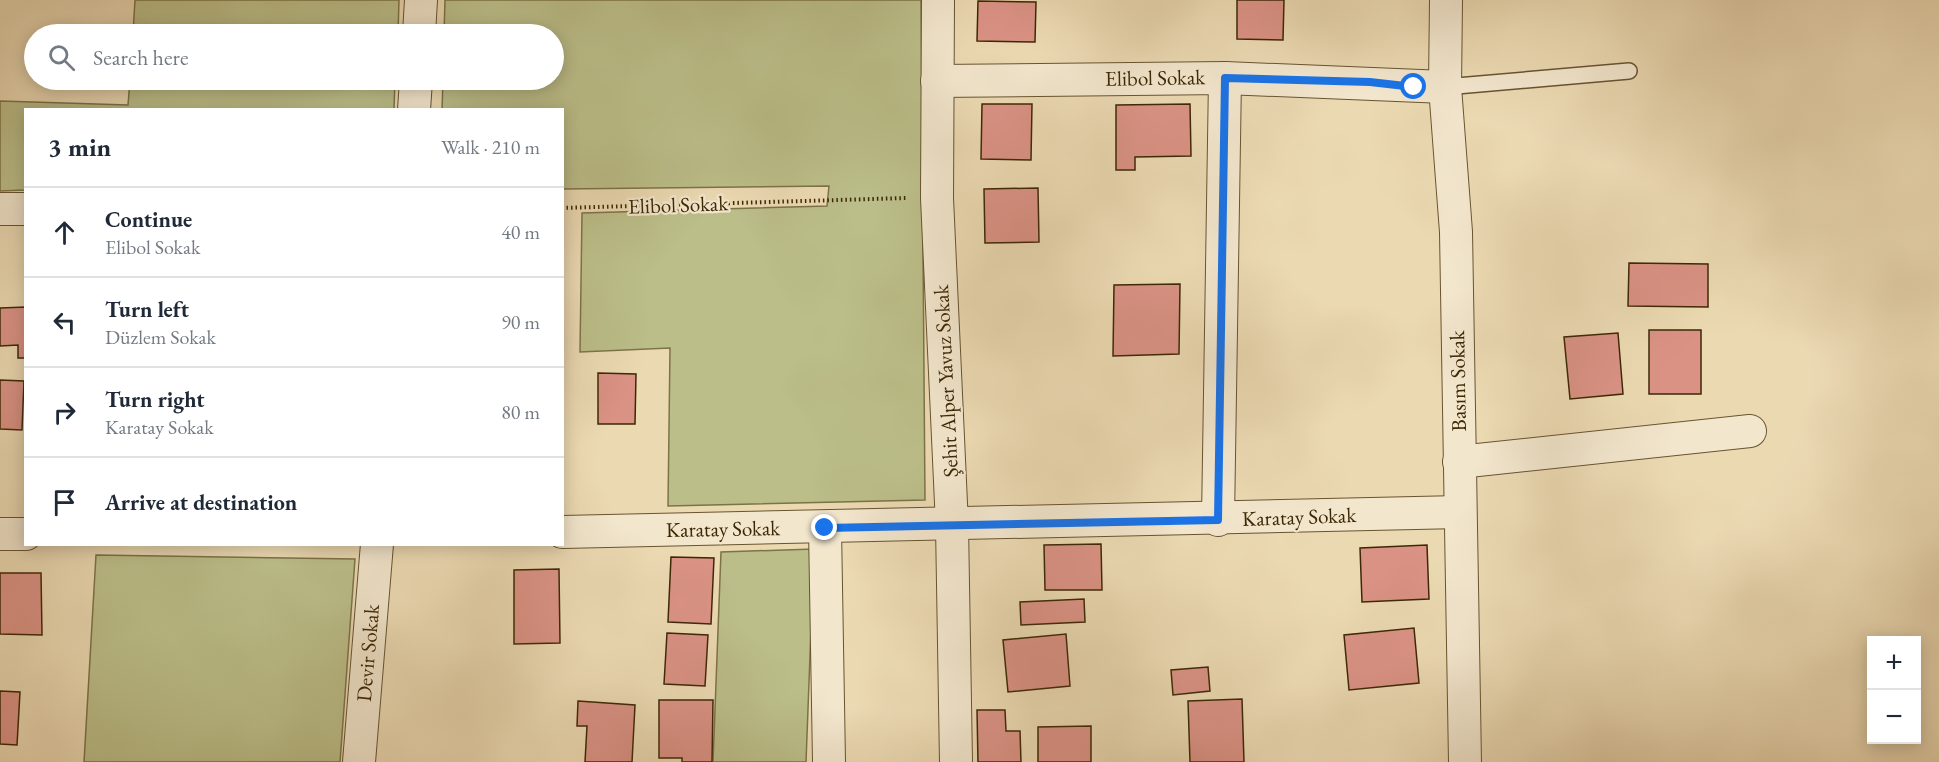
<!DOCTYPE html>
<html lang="en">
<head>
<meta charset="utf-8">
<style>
  :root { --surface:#fff; --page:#f2f2f3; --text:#1f2937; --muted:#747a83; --line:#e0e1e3 }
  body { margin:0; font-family:"EB Garamond",serif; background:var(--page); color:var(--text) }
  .controls { position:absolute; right:18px; bottom:18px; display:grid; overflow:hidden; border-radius:0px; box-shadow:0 3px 15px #0003 }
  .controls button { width:54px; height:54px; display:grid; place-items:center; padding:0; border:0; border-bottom:2px solid var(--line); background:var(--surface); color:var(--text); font:30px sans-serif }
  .stop { position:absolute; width:18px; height:18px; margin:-14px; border:4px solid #1a73e8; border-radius:50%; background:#fff }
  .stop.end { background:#1a73e8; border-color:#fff; box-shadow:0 2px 6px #0008 }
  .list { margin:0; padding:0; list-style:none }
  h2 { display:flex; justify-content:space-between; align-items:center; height:78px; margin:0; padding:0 24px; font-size:26px }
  h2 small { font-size:20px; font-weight:400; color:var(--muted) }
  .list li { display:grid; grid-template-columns:39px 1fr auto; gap:18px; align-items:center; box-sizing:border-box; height:90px; padding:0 24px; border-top:2px solid var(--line) }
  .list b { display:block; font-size:22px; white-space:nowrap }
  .list p { margin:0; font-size:20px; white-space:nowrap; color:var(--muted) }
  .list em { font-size:20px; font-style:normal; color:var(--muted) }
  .icon { flex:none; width:33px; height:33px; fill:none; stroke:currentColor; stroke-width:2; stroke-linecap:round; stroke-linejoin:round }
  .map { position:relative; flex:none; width:1939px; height:762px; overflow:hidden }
  .search { position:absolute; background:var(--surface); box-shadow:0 3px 15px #0003; left:24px; top:24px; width:540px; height:66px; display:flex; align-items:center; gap:15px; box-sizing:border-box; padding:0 21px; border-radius:33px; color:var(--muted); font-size:22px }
  .panel { position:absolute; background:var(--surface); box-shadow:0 3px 15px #0003; left:24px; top:108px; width:540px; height:438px; border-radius:0px }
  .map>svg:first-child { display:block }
  .green { fill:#bbbe89; stroke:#7c7347; stroke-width:1.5 }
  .building { fill:#da9285; stroke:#3d2805; stroke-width:1.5 }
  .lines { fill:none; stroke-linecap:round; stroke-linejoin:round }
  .lane-casing { stroke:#685430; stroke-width:18 }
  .street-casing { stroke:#685430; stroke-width:34 }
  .path { stroke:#3d2805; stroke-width:4; stroke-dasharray:1.5 3; stroke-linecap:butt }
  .lane { stroke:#f2e6cd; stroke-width:15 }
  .street { stroke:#f2e6cd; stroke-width:32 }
  .route { stroke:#1a73e8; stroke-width:8 }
  .labels { text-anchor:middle; stroke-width:4.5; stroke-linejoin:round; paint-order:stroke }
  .street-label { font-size:21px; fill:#3d2805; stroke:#f2e6cd }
</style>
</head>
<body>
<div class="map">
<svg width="1939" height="762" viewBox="0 0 1939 762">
  <rect width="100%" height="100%" fill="#ebd9b2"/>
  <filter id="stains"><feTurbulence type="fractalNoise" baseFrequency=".00333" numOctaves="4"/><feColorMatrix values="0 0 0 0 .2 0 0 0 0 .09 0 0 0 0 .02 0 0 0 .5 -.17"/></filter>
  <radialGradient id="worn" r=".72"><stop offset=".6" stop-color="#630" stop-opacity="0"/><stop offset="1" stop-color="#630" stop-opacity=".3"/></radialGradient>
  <g class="green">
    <polygon points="135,0 399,0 398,34 133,34"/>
    <polygon points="445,0 921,0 925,500 668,506 670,348 580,352 582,213 827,206 829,186 563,189 562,110 442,110 443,80 554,80 554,34 444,34"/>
    <polygon points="130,80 395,80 394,109 26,110 25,190 0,191 0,101 128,105"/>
    <polygon points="814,549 806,762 713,762 721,552"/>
    <polygon points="96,555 355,559 340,762 84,762"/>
  </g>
  <g class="building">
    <polygon points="1237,0 1284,0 1283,40 1237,39"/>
    <polygon points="978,1 1036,2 1035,42 977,41"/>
    <polygon points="982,104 1032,104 1031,160 981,159"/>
    <polygon points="1190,104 1191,156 1135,157 1135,170 1116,170 1116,105"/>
    <polygon points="1038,188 1039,242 985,243 984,189"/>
    <polygon points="1629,263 1708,264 1708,307 1628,306"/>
    <polygon points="1180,284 1179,354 1113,356 1114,285"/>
    <polygon points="26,307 26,358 18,358 18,345 0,346 0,308"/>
    <rect x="1649" y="330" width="52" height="64"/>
    <polygon points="1618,333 1623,394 1570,399 1564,337"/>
    <polygon points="598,373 636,374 635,424 598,424"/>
    <polygon points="0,380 24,381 22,430 0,429"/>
    <polygon points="1101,544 1102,590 1045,590 1044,545"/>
    <polygon points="1427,545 1429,599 1362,602 1360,548"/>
    <polygon points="671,557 714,558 711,624 668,622"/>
    <polygon points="559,569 560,643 514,644 514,570"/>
    <polygon points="0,573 41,573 42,635 0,634"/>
    <polygon points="1084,599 1085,622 1021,625 1020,602"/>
    <polygon points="1414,628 1419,683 1349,690 1344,635"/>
    <polygon points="667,633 708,635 705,686 664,684"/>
    <polygon points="1066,634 1070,686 1008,692 1003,640"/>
    <polygon points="1208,667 1210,691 1173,695 1171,670"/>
    <polygon points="0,691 20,692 17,745 0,744"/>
    <polygon points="1242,699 1244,762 1190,762 1188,701"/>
    <polygon points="659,700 713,700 712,762 682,762 682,758 659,758"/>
    <polygon points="578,701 635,705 632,762 585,762 587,726 577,726"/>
    <polygon points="977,710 1005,710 1006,731 1020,731 1021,762 978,762"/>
    <polygon points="1091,726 1091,762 1038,762 1038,727"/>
  </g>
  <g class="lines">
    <g class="lane-casing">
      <polyline id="lane" points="1445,87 1629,71"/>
    </g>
    <g class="street-casing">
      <g id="street">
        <polyline points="938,0 937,198 952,525 956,762"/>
        <polyline points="1446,0 1445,87 1456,232 1465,762"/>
        <polyline points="419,34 421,0"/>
        <polyline points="937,81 1225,78 1445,87"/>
        <polyline points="414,110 416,80"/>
        <polyline points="0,209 26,209"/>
        <polyline points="1459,462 1750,431"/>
        <polyline points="1218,520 1225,78"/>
        <polyline points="825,528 829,762"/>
        <polyline points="562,532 1460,512"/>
        <polyline points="0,534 26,534"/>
        <polyline points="359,762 377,544"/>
      </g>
    </g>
    <polyline class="path" points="562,208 907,198"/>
    <use href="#lane" class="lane"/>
    <use href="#street" class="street"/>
  </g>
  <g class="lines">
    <polyline class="route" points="825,528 1218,520 1225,78 1370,82 1414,87"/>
  </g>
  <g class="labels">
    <g class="street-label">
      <text transform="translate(1155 78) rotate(-1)" y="7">Elibol Sokak</text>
      <text transform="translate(678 205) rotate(-2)" y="7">Elibol Sokak</text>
      <text transform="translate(946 381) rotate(-93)" y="7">Şehit Alper Yavuz Sokak</text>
      <text transform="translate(1458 381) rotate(-91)" y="7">Basım Sokak</text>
      <text transform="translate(1299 517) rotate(-2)" y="7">Karatay Sokak</text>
      <text transform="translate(723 529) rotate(-1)" y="7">Karatay Sokak</text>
      <text transform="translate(368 653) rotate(-85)" y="7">Devir Sokak</text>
    </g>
  </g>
  <rect width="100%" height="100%" filter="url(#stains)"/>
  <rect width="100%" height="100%" fill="url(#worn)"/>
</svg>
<div class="controls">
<button>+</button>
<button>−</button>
</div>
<div class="stop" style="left:1414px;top:87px"></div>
<div class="stop end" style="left:825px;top:528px"></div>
<div class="search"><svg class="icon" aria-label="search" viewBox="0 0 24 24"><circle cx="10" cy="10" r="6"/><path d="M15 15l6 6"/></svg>Search here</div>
<section class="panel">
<h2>3 min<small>Walk · 210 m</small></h2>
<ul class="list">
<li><svg class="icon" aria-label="ahead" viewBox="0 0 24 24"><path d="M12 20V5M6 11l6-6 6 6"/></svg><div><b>Continue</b><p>Elibol Sokak</p></div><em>40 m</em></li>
<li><svg class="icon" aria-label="left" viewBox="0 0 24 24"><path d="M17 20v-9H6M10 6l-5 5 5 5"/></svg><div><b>Turn left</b><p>Düzlem Sokak</p></div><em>90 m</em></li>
<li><svg class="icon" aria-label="right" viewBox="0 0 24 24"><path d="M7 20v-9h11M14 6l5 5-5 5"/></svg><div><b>Turn right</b><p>Karatay Sokak</p></div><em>80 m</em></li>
<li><svg class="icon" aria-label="arrive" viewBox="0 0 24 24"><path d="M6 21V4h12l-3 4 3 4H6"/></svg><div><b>Arrive at destination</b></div></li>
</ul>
</section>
</div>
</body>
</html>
